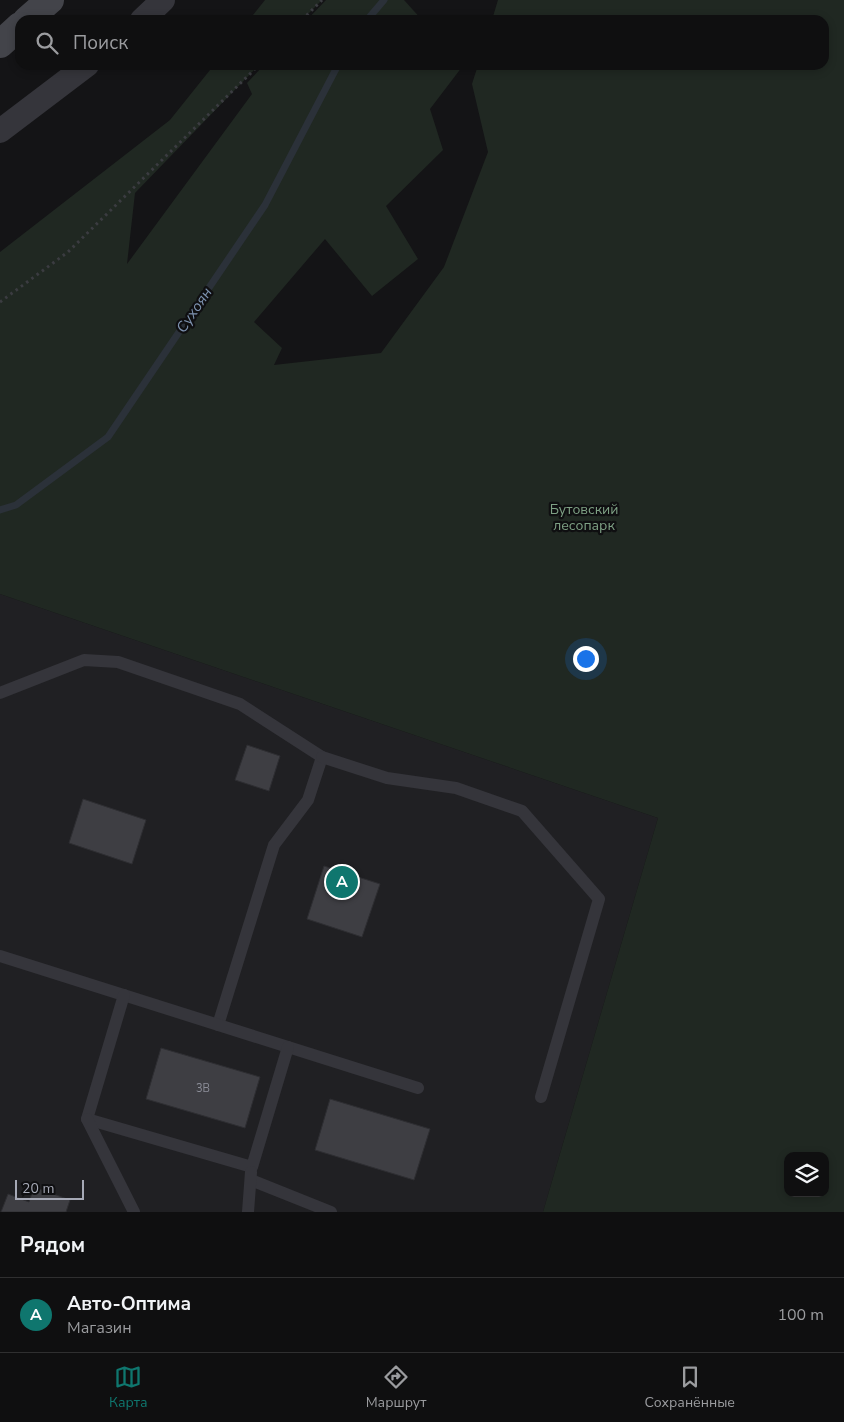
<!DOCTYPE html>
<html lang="ru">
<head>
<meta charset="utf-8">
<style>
  :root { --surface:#0f0f10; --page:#181819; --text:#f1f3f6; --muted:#9b9c9f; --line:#2f2f30; --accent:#0f766e }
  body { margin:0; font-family:"Nunito Sans",sans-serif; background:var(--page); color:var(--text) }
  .controls { position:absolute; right:15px; bottom:15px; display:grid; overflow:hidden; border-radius:10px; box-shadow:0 2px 8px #0003 }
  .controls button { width:45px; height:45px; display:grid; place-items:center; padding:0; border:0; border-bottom:1px solid var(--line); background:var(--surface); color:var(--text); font:25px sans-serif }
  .scale { position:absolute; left:15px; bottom:12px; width:69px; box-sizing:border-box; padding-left:5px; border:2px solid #a6a9b6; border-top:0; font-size:14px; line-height:18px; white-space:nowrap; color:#a6a9b6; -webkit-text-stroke:4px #0f0f11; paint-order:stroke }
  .you { position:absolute; left:585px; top:658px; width:18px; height:18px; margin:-12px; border:4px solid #fff; border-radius:50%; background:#1a73e8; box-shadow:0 0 0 8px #1a73e833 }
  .badge { display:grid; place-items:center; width:32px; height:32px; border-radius:50%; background:var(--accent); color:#fff; font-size:16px; font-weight:700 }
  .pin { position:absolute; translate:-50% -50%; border:2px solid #fff; box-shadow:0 1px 5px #0006 }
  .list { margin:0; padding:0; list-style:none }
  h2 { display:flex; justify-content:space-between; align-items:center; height:65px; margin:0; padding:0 20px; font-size:21px }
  h2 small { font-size:16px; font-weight:400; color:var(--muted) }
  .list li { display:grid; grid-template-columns:32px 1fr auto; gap:15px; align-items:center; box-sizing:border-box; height:75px; padding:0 20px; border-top:1px solid var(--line) }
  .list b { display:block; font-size:19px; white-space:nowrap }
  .list p { margin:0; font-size:16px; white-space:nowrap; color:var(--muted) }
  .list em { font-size:16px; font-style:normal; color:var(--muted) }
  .icon { flex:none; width:28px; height:28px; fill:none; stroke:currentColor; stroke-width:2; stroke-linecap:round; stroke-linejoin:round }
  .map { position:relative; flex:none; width:844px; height:1212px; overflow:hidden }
  .search { position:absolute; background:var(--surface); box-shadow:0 2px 8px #0003; left:15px; right:15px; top:15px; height:55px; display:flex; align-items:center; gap:12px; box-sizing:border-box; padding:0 18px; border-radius:15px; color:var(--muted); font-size:19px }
  .sheet { height:140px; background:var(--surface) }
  nav { display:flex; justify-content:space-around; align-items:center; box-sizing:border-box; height:70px; border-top:1px solid var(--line); background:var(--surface); font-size:14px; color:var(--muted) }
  nav a { display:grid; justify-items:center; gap:2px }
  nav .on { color:var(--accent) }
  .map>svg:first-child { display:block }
  .built { fill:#202023 }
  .green { fill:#202822; fill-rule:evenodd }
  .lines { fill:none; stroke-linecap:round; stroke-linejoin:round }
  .stream { stroke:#2b3139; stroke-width:7 }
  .building { fill:#3e3e43; stroke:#2e2e32 }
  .path { stroke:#3b3c41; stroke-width:3; stroke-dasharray:2.5 4; stroke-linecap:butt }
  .service { stroke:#35353b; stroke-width:12 }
  .minor { stroke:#35353b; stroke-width:24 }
  .secondary { stroke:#43444a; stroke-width:28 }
  .labels { text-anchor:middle; stroke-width:4.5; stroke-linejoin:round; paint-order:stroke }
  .number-label { font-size:11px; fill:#8c8e99 }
  .park-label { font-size:14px; fill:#7ea084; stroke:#0f0f11 }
  .water-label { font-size:15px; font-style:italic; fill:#7e93b0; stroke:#0f0f11 }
</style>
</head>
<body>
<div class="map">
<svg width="844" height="1212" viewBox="0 0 844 1212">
  <rect width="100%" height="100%" fill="#141416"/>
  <polygon class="built" points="0,594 658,818 543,1212 0,1212"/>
  <g class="green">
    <polygon points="265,0 322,0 302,20 249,20"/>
    <polygon points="326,0 404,0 422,20 307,20"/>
    <path d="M498,0h346v1212h-301l115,-394 -658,-224v-342l170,-132 44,-55h45l-124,128 -8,71 125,-170 -5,-11 17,-18h196l2,2 -32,42 13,41 -57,56 32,53 -46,37 -47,-57 -71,83 28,26 -8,17 107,-12 63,-86 44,-115 -16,-68 6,-19h346v-45h-332zM788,1156h37v37h-37z"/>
  </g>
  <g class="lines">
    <g class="stream">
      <polyline points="367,20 384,0"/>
      <polyline points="0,510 16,505 108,437 265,205 338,65"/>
    </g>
  </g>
  <g class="building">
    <polygon points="247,745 280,756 269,791 235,780"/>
    <polygon points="83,799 146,820 132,864 69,843"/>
    <polygon points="324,866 380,884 362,937 307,919"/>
    <polygon points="161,1048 260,1077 245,1128 146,1099"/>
    <polygon points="330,1099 430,1129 414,1180 315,1150"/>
    <polygon points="34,1187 70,1200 66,1212 1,1212 8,1194 29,1202"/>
  </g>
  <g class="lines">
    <g class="path">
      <polyline points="302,20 322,0"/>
      <polyline points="0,302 68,252 259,65"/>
    </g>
    <g class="service">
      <polyline points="0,693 84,660 118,662 240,704 322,757 308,800 274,845 218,1025"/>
      <polyline points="322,757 387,778 456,788 522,811 599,899 541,1097"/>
      <polyline points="0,956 418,1088"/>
      <polyline points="124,995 87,1119 252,1167 288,1047"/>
      <polyline points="87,1119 134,1212"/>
      <polyline points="251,1180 331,1212"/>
      <polyline points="248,1212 251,1172"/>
    </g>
    <g class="minor">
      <polyline points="142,20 163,0"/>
      <polyline points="0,131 87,65"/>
    </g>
    <g class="secondary">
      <polyline points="27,20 50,0"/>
      <polyline points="0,44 20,26"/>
    </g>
  </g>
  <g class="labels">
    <g class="number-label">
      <text x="203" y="1092">3В</text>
    </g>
    <g class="park-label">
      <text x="584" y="514">Бутовский<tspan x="584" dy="16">лесопарк</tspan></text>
    </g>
    <g class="water-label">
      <text transform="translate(194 310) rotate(-56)" y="5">Сухоян</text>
    </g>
  </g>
</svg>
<div class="controls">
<button><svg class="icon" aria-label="layers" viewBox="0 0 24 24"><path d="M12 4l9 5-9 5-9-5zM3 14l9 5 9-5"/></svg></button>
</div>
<div class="scale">20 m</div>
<div class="you"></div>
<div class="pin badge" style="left:342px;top:882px">A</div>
<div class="search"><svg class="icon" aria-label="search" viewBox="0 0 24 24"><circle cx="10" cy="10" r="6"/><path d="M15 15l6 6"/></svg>Поиск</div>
</div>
<section class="sheet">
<h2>Рядом<small></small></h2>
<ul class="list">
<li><span class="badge">A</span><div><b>Авто-Оптима</b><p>Магазин</p></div><em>100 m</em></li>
</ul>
</section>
<nav>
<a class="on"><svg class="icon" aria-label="map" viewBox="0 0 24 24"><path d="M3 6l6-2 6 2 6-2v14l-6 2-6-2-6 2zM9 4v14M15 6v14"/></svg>Карта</a>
<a><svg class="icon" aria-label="directions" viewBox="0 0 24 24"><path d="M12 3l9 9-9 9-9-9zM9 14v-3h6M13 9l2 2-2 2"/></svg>Маршрут</a>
<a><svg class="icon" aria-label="saved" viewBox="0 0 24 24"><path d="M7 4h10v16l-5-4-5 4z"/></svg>Сохранённые</a>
</nav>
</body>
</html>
